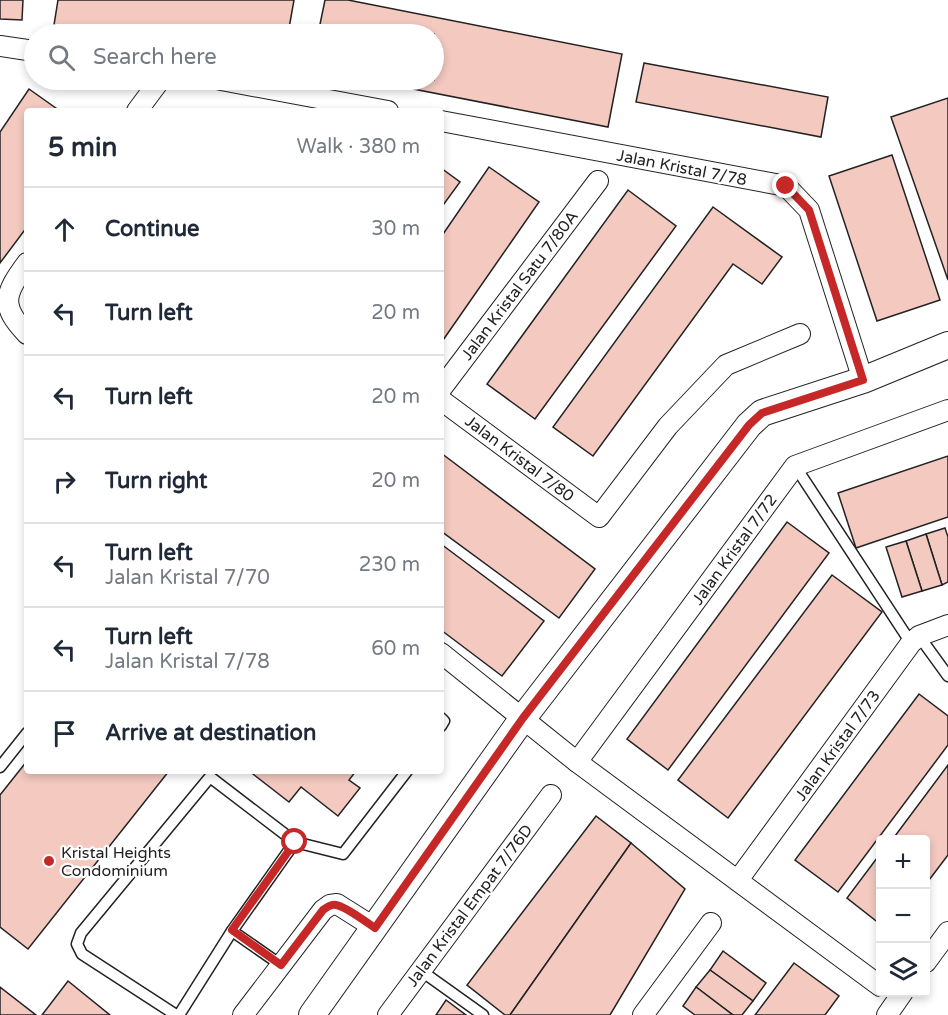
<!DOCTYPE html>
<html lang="en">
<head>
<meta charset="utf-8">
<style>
  :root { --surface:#fff; --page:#f6f6f7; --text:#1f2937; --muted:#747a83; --line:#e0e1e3 }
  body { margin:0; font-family:"Varela Round",sans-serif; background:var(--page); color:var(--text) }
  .controls { position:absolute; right:18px; bottom:18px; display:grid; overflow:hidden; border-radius:6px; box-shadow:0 3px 9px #0003 }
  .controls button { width:54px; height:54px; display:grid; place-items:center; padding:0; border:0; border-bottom:2px solid var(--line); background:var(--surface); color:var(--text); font:30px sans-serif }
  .stop { position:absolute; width:18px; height:18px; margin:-14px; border:4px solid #c62828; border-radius:50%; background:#fff }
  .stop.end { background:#c62828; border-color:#fff; box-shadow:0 2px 6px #0008 }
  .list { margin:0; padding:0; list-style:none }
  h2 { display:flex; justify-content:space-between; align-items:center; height:78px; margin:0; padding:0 24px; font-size:26px }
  h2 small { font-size:20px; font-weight:400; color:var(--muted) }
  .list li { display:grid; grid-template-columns:39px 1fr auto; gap:18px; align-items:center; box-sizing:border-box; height:84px; padding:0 24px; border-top:2px solid var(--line) }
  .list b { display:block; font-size:22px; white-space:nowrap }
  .list p { margin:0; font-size:20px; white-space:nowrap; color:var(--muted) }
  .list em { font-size:20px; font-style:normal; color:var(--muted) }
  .icon { flex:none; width:33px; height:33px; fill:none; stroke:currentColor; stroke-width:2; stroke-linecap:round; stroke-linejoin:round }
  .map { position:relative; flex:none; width:948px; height:1015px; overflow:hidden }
  .search { position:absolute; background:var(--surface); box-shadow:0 3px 9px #0003; left:24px; top:24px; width:420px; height:66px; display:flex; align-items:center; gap:15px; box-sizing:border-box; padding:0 21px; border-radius:33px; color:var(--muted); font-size:22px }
  .panel { position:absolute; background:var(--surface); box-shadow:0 3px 9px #0003; left:24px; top:108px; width:420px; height:666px; border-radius:6px }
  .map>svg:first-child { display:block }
  .building { fill:#f3c9c0; stroke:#222; stroke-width:1.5 }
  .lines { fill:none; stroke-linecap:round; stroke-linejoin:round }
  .service-casing { stroke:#222; stroke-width:13 }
  .minor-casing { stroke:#222; stroke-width:22 }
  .tertiary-casing { stroke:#222; stroke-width:28 }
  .service { stroke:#fff; stroke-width:10 }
  .minor { stroke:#fff; stroke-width:20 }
  .tertiary { stroke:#fff; stroke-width:26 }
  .route { stroke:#c62828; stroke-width:8 }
  .poi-dot { fill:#c62828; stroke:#fff; stroke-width:2 }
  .labels { text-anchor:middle; stroke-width:4.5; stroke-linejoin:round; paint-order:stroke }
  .street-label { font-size:16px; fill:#222; stroke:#fff }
  .poi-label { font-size:16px; fill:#222; stroke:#fff; text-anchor:start }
</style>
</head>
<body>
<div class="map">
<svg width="948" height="1015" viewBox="0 0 948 1015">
  <rect width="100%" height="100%" fill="#fff"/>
  <g class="building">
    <polygon points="0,0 23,0 22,20 0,19"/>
    <polygon points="58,0 294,0 288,34 108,34 54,25"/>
    <polygon points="325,0 348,0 622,54 608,127 367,80 434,80 434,34 318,34"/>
    <polygon points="644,63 828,97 821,137 636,102"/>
    <polygon points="29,89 60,111 27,111 27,227 0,263 0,132"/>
    <polygon points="948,98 948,280 891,117"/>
    <polygon points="892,155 940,300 877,321 829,176"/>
    <polygon points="489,167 539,202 441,343 441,237"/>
    <polygon points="441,168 460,182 441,208"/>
    <polygon points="628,190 676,226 535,419 487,384"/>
    <polygon points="713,207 782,257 762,284 733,264 593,456 553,427"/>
    <polygon points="441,453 595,569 559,618 441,531"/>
    <polygon points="948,456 948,517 856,548 838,493"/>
    <polygon points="787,522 829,553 668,770 627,739"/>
    <polygon points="945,528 948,537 948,582 942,585 926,534"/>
    <polygon points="926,534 942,585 922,591 906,541"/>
    <polygon points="906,541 922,591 902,597 886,547"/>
    <polygon points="441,544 544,621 502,676 441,630"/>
    <polygon points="832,575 882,612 728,818 678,780"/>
    <polygon points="919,694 948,716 948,745 838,892 795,860"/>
    <polygon points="27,761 27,771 169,771 28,949 0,927 0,795"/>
    <polygon points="948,765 948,855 926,884 926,840 892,840"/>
    <polygon points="249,771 356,771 349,780 360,788 338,816 301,787 289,802"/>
    <polygon points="596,816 631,843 510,1015 505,1015 467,985"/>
    <polygon points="631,843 685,889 610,1015 510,1015"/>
    <polygon points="880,854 880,924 847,898"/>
    <polygon points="723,951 766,983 753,1001 710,970"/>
    <polygon points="794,963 839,996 825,1015 755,1015"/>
    <polygon points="710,970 753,1001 742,1015 733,1015 696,987"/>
    <polygon points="68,981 110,1015 42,1015"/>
    <polygon points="0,987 36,1015 0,1015"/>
    <polygon points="696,987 733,1015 695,1015 683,1006"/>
    <polygon points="446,1000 466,1015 436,1015"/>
  </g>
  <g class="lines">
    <g class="service-casing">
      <g id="service">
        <polyline points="795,466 911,643"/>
        <polyline points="919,636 948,676"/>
        <polyline points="441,718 444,721 441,726"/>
        <polyline points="0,767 27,733"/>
        <polyline points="232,931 281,965"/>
        <polyline points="420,970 483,1015"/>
        <polyline points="176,1015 82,954 77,944 81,933 210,777 295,842"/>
        <polyline points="179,1015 232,931 295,842 343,854 407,771"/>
      </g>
    </g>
    <g class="minor-casing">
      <g id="minor">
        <polyline points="0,46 34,51"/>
        <polyline points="221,80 388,111"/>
        <polyline points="137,111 160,80"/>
        <polyline points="441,121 786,186 809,210 863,380"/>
        <path d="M27,263c-23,31 -27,43 0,71"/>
        <polyline points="441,389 598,181"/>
        <polyline points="441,400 599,517 668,426 726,365 800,334"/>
        <polyline points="441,653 577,762 880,986"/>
        <polyline points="577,762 795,466 948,410"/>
        <polyline points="738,880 911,643 919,636 948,625"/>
        <polyline points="926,962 948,932"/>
        <polyline points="243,1015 323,910 330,905 337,904 375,928"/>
        <polyline points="388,1015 551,795"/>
        <polyline points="643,1015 711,923"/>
        <polyline points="887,1015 903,992"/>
      </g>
    </g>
    <g class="tertiary-casing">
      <polyline id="tertiary" points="312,1015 523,718 749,425 762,413 863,380 948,345"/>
    </g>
    <use href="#service" class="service"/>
    <use href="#minor" class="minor"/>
    <use href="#tertiary" class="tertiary"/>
  </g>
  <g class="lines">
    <path class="route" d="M295,842l-63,88 49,35 42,-55c4,-3 8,-6 13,-5 9,1 30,17 39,23l148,-210 226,-293 13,-12 101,-33 -54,-170 -23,-24"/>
  </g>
  <circle class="poi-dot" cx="49" cy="861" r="6"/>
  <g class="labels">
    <g class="street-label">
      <text transform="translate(682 167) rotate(11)" y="6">Jalan Kristal 7/78</text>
      <text transform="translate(519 285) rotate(-53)" y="6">Jalan Kristal Satu 7/80A</text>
      <text transform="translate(520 458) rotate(37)" y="6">Jalan Kristal 7/80</text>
      <text transform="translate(734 549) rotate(-54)" y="6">Jalan Kristal 7/72</text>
      <text transform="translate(837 745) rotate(-54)" y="6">Jalan Kristal 7/73</text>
      <text transform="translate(469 905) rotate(-53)" y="6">Jalan Kristal Empat 7/76D</text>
    </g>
    <g class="poi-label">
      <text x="61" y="858">Kristal Heights<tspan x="61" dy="18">Condominium</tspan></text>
    </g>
  </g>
</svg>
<div class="controls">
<button>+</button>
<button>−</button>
<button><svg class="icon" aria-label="layers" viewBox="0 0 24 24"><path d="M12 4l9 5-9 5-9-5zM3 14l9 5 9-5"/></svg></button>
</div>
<div class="stop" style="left:295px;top:842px"></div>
<div class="stop end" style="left:786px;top:186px"></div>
<div class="search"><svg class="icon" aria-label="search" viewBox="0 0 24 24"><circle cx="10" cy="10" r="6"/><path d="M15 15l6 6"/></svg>Search here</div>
<section class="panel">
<h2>5 min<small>Walk · 380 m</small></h2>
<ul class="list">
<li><svg class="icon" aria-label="ahead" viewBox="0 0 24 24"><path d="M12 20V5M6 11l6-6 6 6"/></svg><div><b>Continue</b></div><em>30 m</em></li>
<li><svg class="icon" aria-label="left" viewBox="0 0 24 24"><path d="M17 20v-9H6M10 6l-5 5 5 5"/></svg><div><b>Turn left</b></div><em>20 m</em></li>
<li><svg class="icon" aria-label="left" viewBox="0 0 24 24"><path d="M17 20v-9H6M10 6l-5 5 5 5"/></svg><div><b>Turn left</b></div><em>20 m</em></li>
<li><svg class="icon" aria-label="right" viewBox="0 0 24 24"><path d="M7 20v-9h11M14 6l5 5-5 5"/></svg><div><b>Turn right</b></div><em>20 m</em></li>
<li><svg class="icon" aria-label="left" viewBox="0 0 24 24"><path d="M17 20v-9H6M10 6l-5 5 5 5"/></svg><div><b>Turn left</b><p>Jalan Kristal 7/70</p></div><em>230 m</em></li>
<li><svg class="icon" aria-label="left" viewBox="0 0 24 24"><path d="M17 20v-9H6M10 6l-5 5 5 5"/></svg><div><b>Turn left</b><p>Jalan Kristal 7/78</p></div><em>60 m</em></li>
<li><svg class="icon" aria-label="arrive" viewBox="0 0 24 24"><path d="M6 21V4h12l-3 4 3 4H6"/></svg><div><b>Arrive at destination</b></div></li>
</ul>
</section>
</div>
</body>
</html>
